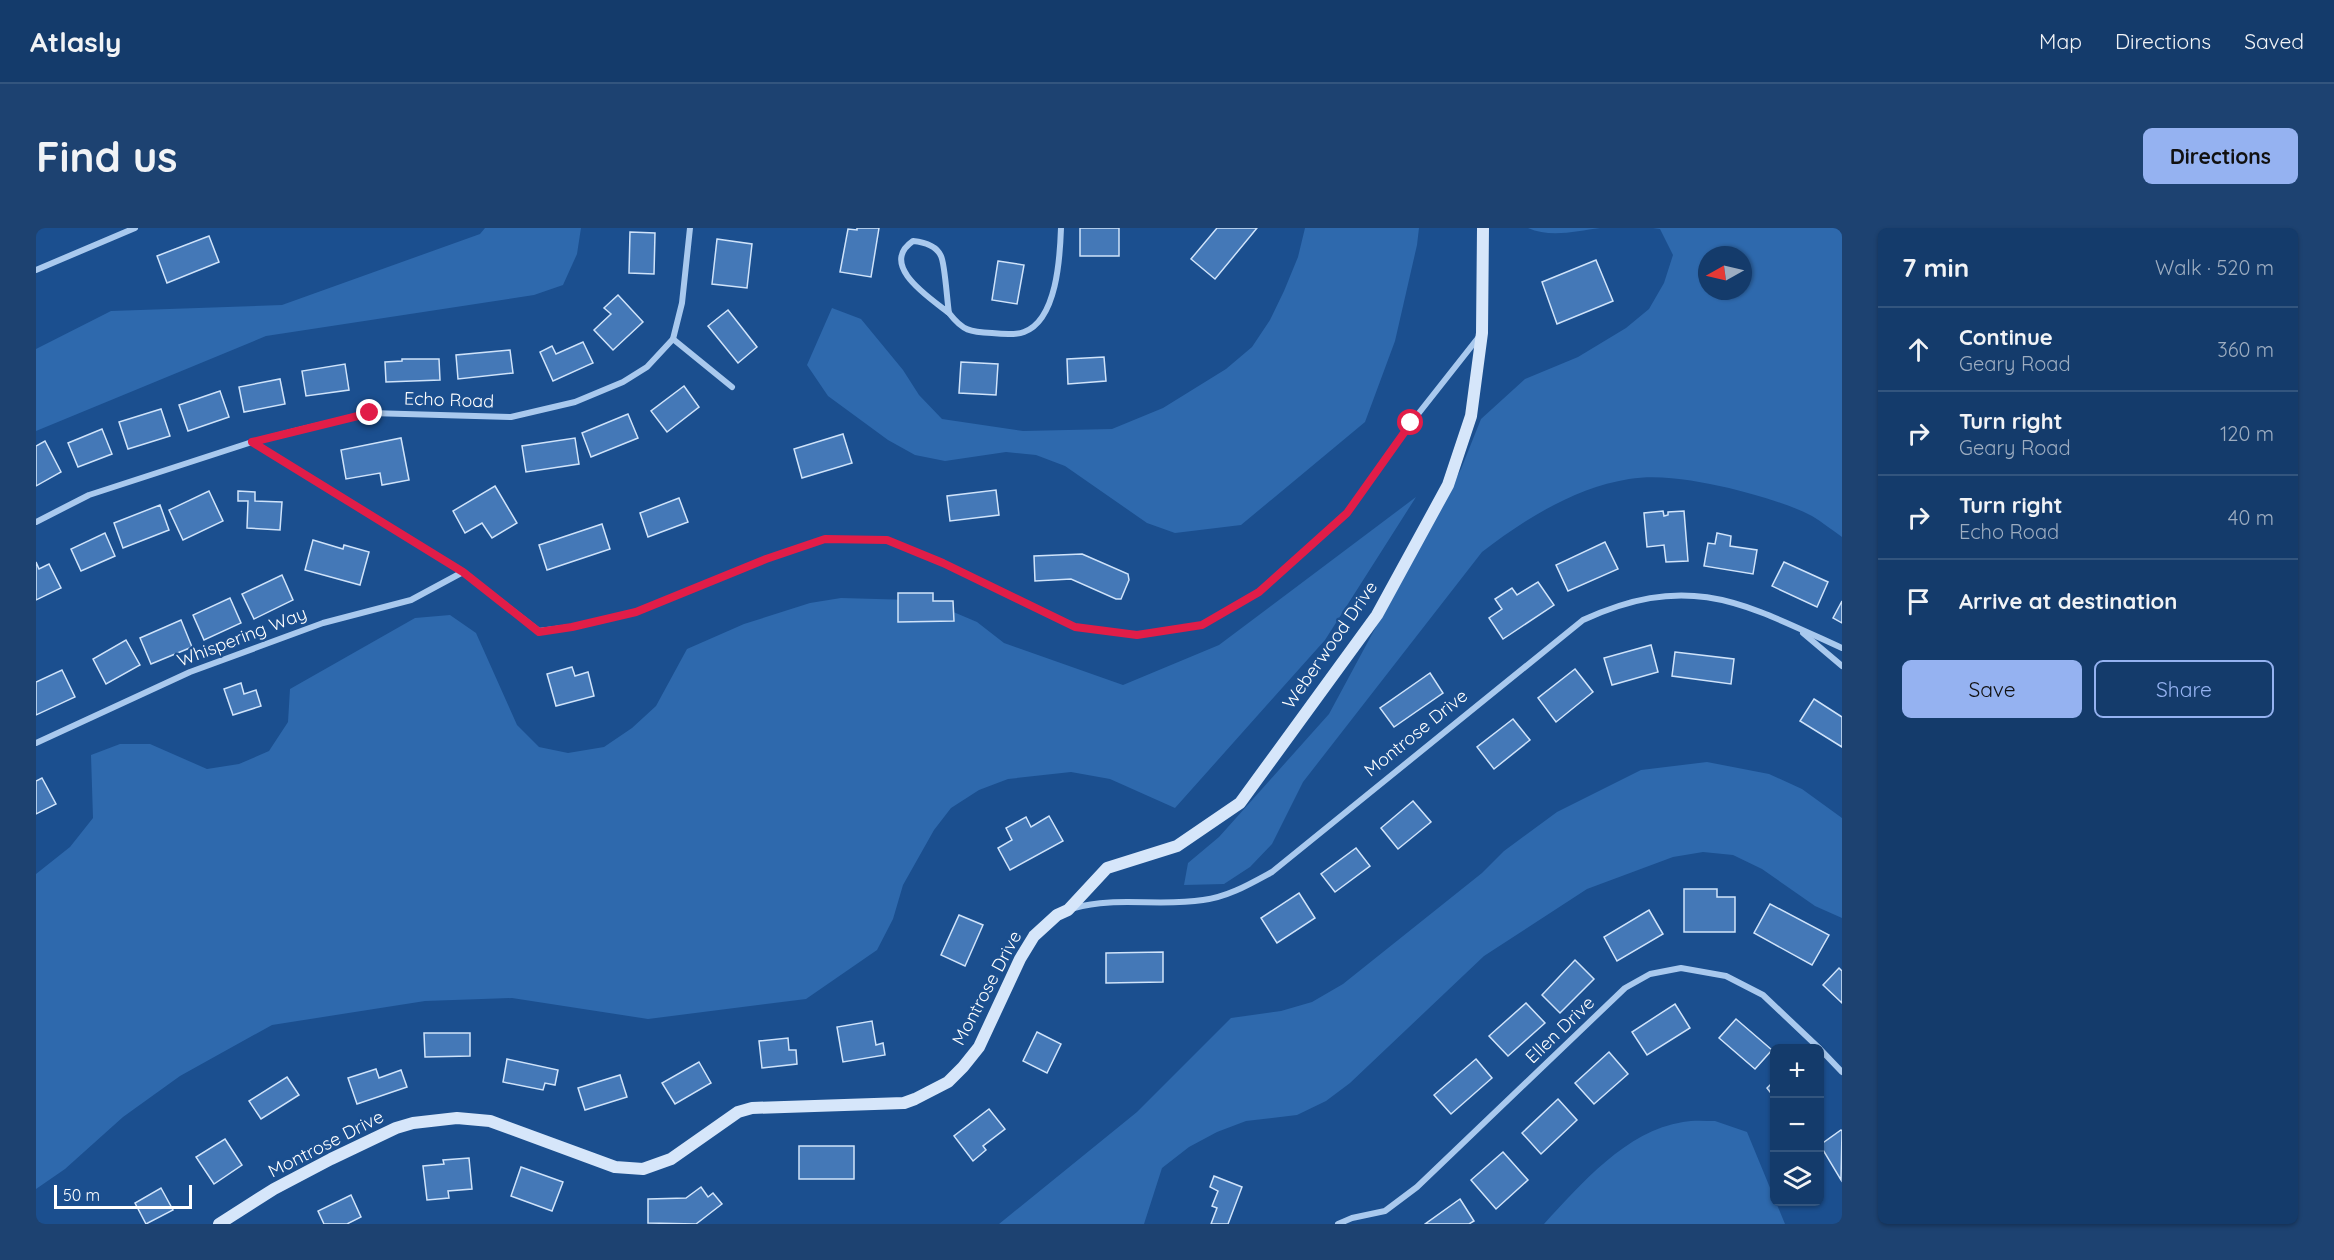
<!DOCTYPE html>
<html lang="en">
<head>
<meta charset="utf-8">
<style>
  :root { --surface:#143b6b; --page:#1d4271; --text:#f1f3f6; --muted:#9dadc1; --line:#33557e; --accent:#95b2f1 }
  body { margin:0; font-family:Quicksand,sans-serif; background:var(--page); color:var(--text) }
  .controls { position:absolute; right:18px; bottom:18px; display:grid; overflow:hidden; border-radius:9px; box-shadow:0 2px 4px #0004 }
  .controls button { width:54px; height:54px; display:grid; place-items:center; padding:0; border:0; border-bottom:2px solid var(--line); background:var(--surface); color:var(--text); font:30px sans-serif }
  .compass { position:absolute; left:1662px; top:18px; width:54px; height:54px; border-radius:50%; background:var(--surface); box-shadow:0 2px 4px #0004; rotate:262deg }
  .scale { position:absolute; left:18px; bottom:15px; width:138px; box-sizing:border-box; padding-left:6px; border:3px solid #fff; border-top:0; font-size:16px; line-height:21px; white-space:nowrap; color:#fff; -webkit-text-stroke:4px #1b4f8f; paint-order:stroke }
  .stop { position:absolute; width:18px; height:18px; margin:-14px; border:4px solid #e11d48; border-radius:50%; background:#fff }
  .stop.end { background:#e11d48; border-color:#fff; box-shadow:0 2px 6px #0008 }
  .list { margin:0; padding:0; list-style:none }
  h2 { display:flex; justify-content:space-between; align-items:center; height:78px; margin:0; padding:0 24px; font-size:26px }
  h2 small { font-size:20px; font-weight:400; color:var(--muted) }
  .list li { display:grid; grid-template-columns:39px 1fr auto; gap:18px; align-items:center; box-sizing:border-box; height:84px; padding:0 24px; border-top:2px solid var(--line) }
  .list b { display:block; font-size:22px; white-space:nowrap }
  .list p { margin:0; font-size:20px; white-space:nowrap; color:var(--muted) }
  .list em { font-size:20px; font-style:normal; color:var(--muted) }
  .actions { display:flex; gap:12px; padding:18px 24px }
  .actions a { flex:1; padding:14px 0; border:2px solid var(--accent); border-radius:9px; text-align:center; font-size:21px; color:var(--accent) }
  .actions .main { background:var(--accent); color:#111 }
  .icon { flex:none; width:33px; height:33px; fill:none; stroke:currentColor; stroke-width:2; stroke-linecap:round; stroke-linejoin:round }
  .map { position:relative; flex:none; width:1806px; height:996px; overflow:hidden; border-radius:9px }
  header { display:flex; align-items:center; gap:36px; box-sizing:border-box; height:84px; padding:0 30px; background:var(--surface); border-bottom:2px solid var(--line) }
  header strong { font-size:28px }
  nav { display:flex; gap:33px; margin-inline-start:auto; font-size:21px }
  .intro { display:flex; align-items:center; justify-content:space-between; box-sizing:border-box; height:144px; padding:0 36px }
  h1 { margin:0; font-size:42px }
  .button { padding:15px 27px; border-radius:9px; background:var(--accent); color:#111; font-size:21px; font-weight:700 }
  main { display:flex; gap:36px; padding:0 36px }
  aside { flex:1; background:var(--surface); border-radius:9px; box-shadow:0 2px 4px #0004 }
  .map>svg:first-child { display:block }
  .green { fill:#2e69ad; fill-rule:evenodd }
  .building { fill:#4478b7; stroke:#cfe3fa; stroke-width:1.5 }
  .lines { fill:none; stroke-linecap:round; stroke-linejoin:round }
  .street { stroke:#a9c9ee; stroke-width:6 }
  .secondary { stroke:#d6e6fa; stroke-width:12 }
  .route { stroke:#e11d48; stroke-width:8 }
  .labels { text-anchor:middle; stroke-width:5; stroke-linejoin:round; paint-order:stroke }
  .street-label { font-size:18px; fill:#fff; stroke:#1b4f8f }
</style>
</head>
<body>
<header>
<strong>Atlasly</strong>
<nav><a>Map</a><a>Directions</a><a>Saved</a></nav>
</header>
<div class="intro"><h1>Find us</h1><a class="button">Directions</a></div>
<main>
<div class="map">
<svg width="1806" height="996" viewBox="0 0 1806 996">
  <rect width="100%" height="100%" fill="#1b4f8f"/>
  <g class="green">
    <polygon points="449,0 545,0 541,26 527,57 498,67 230,108 0,203 0,121 75,83 246,77 444,6"/>
    <polygon points="1269,0 1383,0 1381,17 1359,113 1329,194 1205,297 1139,305 1111,295 1029,238 1000,227 970,224 909,233 879,227 852,212 792,168 771,137 796,80 825,91 867,142 883,167 906,191 987,203 1076,201 1127,180 1190,141 1216,119 1234,92 1248,63 1262,29"/>
    <path d="M1492,0h72c-23,3 -50,10 -72,0z"/>
    <path d="M1617,0h189v309c-10,-7 -20,-15 -30,-21 -25,-13 -56,-21 -83,-28 -33,-7 -67,-14 -100,-9 -55,9 -104,40 -147,73l-179,230 -31,62 -22,23 -26,17 -40,1 4,-22 31,-26 110,-123 132,-245 20,-50 44,-40 53,-22 48,-29 23,-19 15,-26 9,-28 -13,-26zM1671,27h36v36h-36z"/>
    <polygon points="1380,269 1289,412 1139,580 1074,551 1035,544 972,551 943,562 915,580 898,602 867,657 857,691 841,722 770,771 612,791 476,770 389,773 236,797 144,848 87,889 29,941 0,961 0,646 34,619 57,590 55,527 84,516 114,516 171,541 203,536 233,523 252,494 254,461 379,390 414,387 440,405 481,497 503,519 532,525 568,519 596,500 620,478 651,421 708,396 774,375 805,370 876,372 908,380 941,394 968,415 1087,457 1183,417"/>
    <polygon points="1671,534 1733,546 1766,561 1806,590 1806,690 1779,678 1726,641 1697,627 1667,624 1637,629 1551,661 1448,728 1314,855 1290,873 1261,887 1210,893 1181,904 1153,919 1126,940 1108,996 963,996 1101,884 1195,790 1245,783 1276,774 1307,756 1446,645 1468,623 1521,584 1605,542"/>
    <path d="M1679,893l32,11 38,92h-241c37,-40 82,-93 139,-102 10,-2 22,-1 32,-1z"/>
  </g>
  <g class="building">
    <polygon points="821,0 843,0 835,49 804,44 812,1 821,2"/>
    <rect x="1044" y="0" width="39" height="28"/>
    <polygon points="1181,0 1221,0 1179,51 1155,31"/>
    <polygon points="594,4 619,5 618,46 593,45"/>
    <polygon points="173,8 183,34 131,55 121,28"/>
    <polygon points="681,11 716,16 711,60 676,56"/>
    <polygon points="1560,32 1577,73 1521,96 1506,54"/>
    <polygon points="962,33 988,37 981,76 956,72"/>
    <polygon points="582,67 607,94 577,122 558,102 575,86 568,80"/>
    <polygon points="692,82 721,119 702,135 672,98"/>
    <polygon points="547,114 557,135 517,153 504,124 516,118 520,126"/>
    <polygon points="474,122 477,145 422,151 420,127"/>
    <polygon points="1068,129 1070,153 1032,156 1031,131"/>
    <polygon points="366,131 403,131 404,152 350,154 349,134 366,133"/>
    <polygon points="925,134 962,136 960,167 923,165"/>
    <polygon points="309,136 313,162 270,168 266,143"/>
    <polygon points="244,151 249,176 208,184 203,159"/>
    <polygon points="648,158 663,179 631,204 615,183"/>
    <polygon points="184,163 193,189 152,203 143,177"/>
    <polygon points="125,181 134,208 92,221 83,194"/>
    <polygon points="592,186 602,210 555,229 546,205"/>
    <polygon points="66,201 76,226 42,239 32,215"/>
    <polygon points="807,206 816,235 766,250 758,221"/>
    <polygon points="365,210 373,252 346,257 344,245 310,251 305,222"/>
    <polygon points="539,210 543,236 490,244 486,218"/>
    <polygon points="9,213 25,244 0,258 0,218"/>
    <polygon points="459,258 481,295 456,310 446,295 429,305 417,283"/>
    <polygon points="960,262 963,287 914,293 911,268"/>
    <polygon points="173,263 187,293 147,312 133,282"/>
    <polygon points="202,263 219,264 219,273 246,274 244,302 211,300 212,273 202,273"/>
    <polygon points="643,270 652,294 612,309 604,285"/>
    <polygon points="124,277 133,302 87,320 78,295"/>
    <polygon points="1627,283 1628,288 1632,287 1632,284 1648,283 1652,333 1630,334 1628,317 1611,319 1608,285"/>
    <polygon points="566,296 574,321 511,342 503,317"/>
    <polygon points="69,305 79,328 45,343 35,321"/>
    <polygon points="1681,305 1695,308 1694,318 1721,322 1717,346 1668,338 1672,315 1679,316"/>
    <polygon points="277,312 307,321 308,317 333,324 324,357 269,342"/>
    <polygon points="1569,314 1582,341 1532,363 1520,337"/>
    <polygon points="1046,326 1092,346 1093,352 1085,371 1080,371 1035,351 999,353 998,328"/>
    <polygon points="0,334 3,341 13,336 25,360 0,372"/>
    <polygon points="1748,334 1792,354 1781,379 1736,358"/>
    <polygon points="246,347 257,372 218,391 206,366"/>
    <polygon points="1502,354 1518,377 1467,411 1453,390 1466,381 1459,371 1476,360 1481,367"/>
    <polygon points="862,365 897,365 897,373 917,373 918,393 862,394"/>
    <polygon points="194,370 205,395 168,412 157,387"/>
    <polygon points="1806,373 1806,395 1797,390"/>
    <polygon points="145,392 156,419 115,436 104,410"/>
    <polygon points="90,412 104,437 70,456 57,431"/>
    <polygon points="1615,417 1622,444 1576,457 1568,430"/>
    <polygon points="1639,424 1698,431 1695,456 1636,448"/>
    <polygon points="536,439 539,448 552,444 558,468 520,478 511,446"/>
    <polygon points="1539,441 1557,464 1520,494 1502,470"/>
    <polygon points="26,442 39,469 0,487 0,454"/>
    <polygon points="1394,445 1407,465 1358,499 1344,480"/>
    <polygon points="205,455 208,466 220,462 225,478 197,487 188,461"/>
    <polygon points="1778,471 1806,489 1806,519 1764,493"/>
    <polygon points="1477,491 1494,512 1458,541 1441,519"/>
    <polygon points="6,550 20,576 0,586 0,553"/>
    <polygon points="1377,573 1395,594 1362,621 1345,600"/>
    <polygon points="1013,588 1027,613 974,642 962,620 976,612 970,600 990,589 995,599"/>
    <polygon points="1320,620 1334,638 1299,664 1285,646"/>
    <polygon points="1648,661 1681,661 1681,669 1699,669 1699,704 1648,704"/>
    <polygon points="1263,665 1279,690 1241,715 1225,690"/>
    <polygon points="1734,676 1793,707 1776,737 1718,705"/>
    <polygon points="1613,682 1627,706 1581,733 1568,709"/>
    <polygon points="923,687 947,697 929,738 905,727"/>
    <polygon points="1127,724 1127,754 1070,755 1070,725"/>
    <polygon points="1539,732 1558,751 1524,785 1506,767"/>
    <polygon points="1803,740 1806,743 1806,775 1787,757"/>
    <polygon points="1490,775 1509,795 1472,828 1453,808"/>
    <polygon points="1639,776 1654,800 1611,827 1596,804"/>
    <polygon points="1700,791 1736,822 1719,841 1683,810"/>
    <polygon points="836,793 840,817 847,815 849,827 807,834 801,799"/>
    <polygon points="1001,804 1025,816 1011,845 987,833"/>
    <polygon points="388,805 434,805 434,828 389,829"/>
    <polygon points="752,810 753,822 760,822 761,836 726,840 723,813"/>
    <polygon points="1573,824 1592,846 1558,876 1539,855"/>
    <polygon points="471,831 522,842 519,857 509,855 507,862 467,854"/>
    <polygon points="1440,831 1456,850 1415,886 1398,867"/>
    <polygon points="663,834 675,855 639,876 626,855"/>
    <polygon points="340,841 343,850 365,842 371,859 321,876 312,850"/>
    <polygon points="584,847 591,869 549,882 542,860"/>
    <polygon points="251,849 263,867 225,891 213,873"/>
    <polygon points="1738,853 1738,869 1731,860"/>
    <polygon points="1522,871 1541,892 1505,926 1486,905"/>
    <polygon points="953,881 969,901 947,918 950,922 937,933 918,908"/>
    <polygon points="1805,902 1806,903 1805,952 1784,917"/>
    <polygon points="189,911 206,937 178,956 160,929"/>
    <rect x="763" y="918" width="55" height="33"/>
    <polygon points="1467,924 1492,952 1460,981 1435,952"/>
    <polygon points="433,930 436,961 412,963 413,970 391,972 387,938 408,936 407,932"/>
    <polygon points="485,939 527,954 516,983 475,968"/>
    <polygon points="1178,948 1206,959 1192,996 1175,996 1181,980 1176,978 1182,963 1174,959"/>
    <polygon points="665,959 672,969 677,965 686,976 660,996 612,995 612,971 650,970"/>
    <polygon points="125,960 137,982 110,996 99,975"/>
    <polygon points="315,967 325,989 311,996 288,996 282,983"/>
    <polygon points="1424,971 1438,993 1433,996 1389,996"/>
  </g>
  <g class="lines">
    <g class="street">
      <path d="M877,13c10,1 23,4 28,15 4,8 6,45 8,57 -19,-15 -71,-48 -36,-72z"/>
      <polyline points="0,42 99,0"/>
      <path d="M913,85c14,18 21,19 43,20 9,1 24,2 32,-1 33,-12 36,-75 37,-104"/>
      <polyline points="637,111 696,159"/>
      <polyline points="216,214 427,344 503,403 535,399 600,384 730,331 789,311 851,312 907,335 1039,399 1101,407 1166,397 1223,364 1311,285 1375,195 1442,110"/>
      <polyline points="0,294 53,267 216,214 259,203 334,185 475,189 539,174 587,154 611,139 637,111 646,75 654,0"/>
      <polyline points="1767,405 1806,438"/>
      <polyline points="0,515 154,444 287,395 375,372 427,344"/>
      <path d="M1038,680c42,-12 86,-1 129,-8 25,-3 47,-16 69,-28l311,-252c107,-49 160,-17 259,28"/>
      <polyline points="1784,821 1806,844"/>
      <polyline points="1302,996 1316,990 1349,983 1381,959 1589,760 1614,746 1645,740 1690,748 1727,767 1783,820"/>
    </g>
    <polyline class="secondary" points="183,996 238,961 295,931 360,900 377,895 421,890 454,893 579,939 607,941 635,931 702,884 716,880 868,875 879,871 912,854 927,839 943,819 984,731 998,708 1021,687 1032,682 1071,640 1141,618 1204,575 1341,387 1412,257 1435,188 1446,105 1447,0"/>
  </g>
  <g class="lines">
    <polyline class="route" points="334,185 216,214 427,344 503,404 536,399 600,384 730,331 789,311 851,312 907,335 1039,399 1101,407 1166,397 1223,364 1311,285 1375,195"/>
  </g>
  <g class="labels">
    <g class="street-label">
      <text transform="translate(413 172) rotate(2)" y="6">Echo Road</text>
      <text transform="translate(206 409) rotate(-21)" y="6">Whispering Way</text>
      <text transform="translate(1294 417) rotate(-55)" y="6">Weberwood Drive</text>
      <text transform="translate(1380 505) rotate(-39)" y="6">Montrose Drive</text>
      <text transform="translate(951 760) rotate(-62)" y="6">Montrose Drive</text>
      <text transform="translate(1524 802) rotate(-44)" y="6">Ellen Drive</text>
      <text transform="translate(290 916) rotate(-27)" y="6">Montrose Drive</text>
    </g>
  </g>
</svg>
<div class="controls">
<button>+</button>
<button>−</button>
<button><svg class="icon" aria-label="layers" viewBox="0 0 24 24"><path d="M12 4l9 5-9 5-9-5zM3 14l9 5 9-5"/></svg></button>
</div>
<svg class="compass" viewBox="-18 -18 36 36"><path d="M0-13l5 13h-10z" fill="#e53935"/><path d="M0 13l5-13h-10z" fill="#9dadc1"/></svg>
<div class="scale">50 m</div>
<div class="stop" style="left:1375px;top:195px"></div>
<div class="stop end" style="left:334px;top:185px"></div>
</div>
<aside>
<h2>7 min<small>Walk · 520 m</small></h2>
<ul class="list">
<li><svg class="icon" aria-label="ahead" viewBox="0 0 24 24"><path d="M12 20V5M6 11l6-6 6 6"/></svg><div><b>Continue</b><p>Geary Road</p></div><em>360 m</em></li>
<li><svg class="icon" aria-label="right" viewBox="0 0 24 24"><path d="M7 20v-9h11M14 6l5 5-5 5"/></svg><div><b>Turn right</b><p>Geary Road</p></div><em>120 m</em></li>
<li><svg class="icon" aria-label="right" viewBox="0 0 24 24"><path d="M7 20v-9h11M14 6l5 5-5 5"/></svg><div><b>Turn right</b><p>Echo Road</p></div><em>40 m</em></li>
<li><svg class="icon" aria-label="arrive" viewBox="0 0 24 24"><path d="M6 21V4h12l-3 4 3 4H6"/></svg><div><b>Arrive at destination</b></div></li>
</ul>
<div class="actions"><a class="main">Save</a><a>Share</a></div>
</aside>
</main>
</body>
</html>
